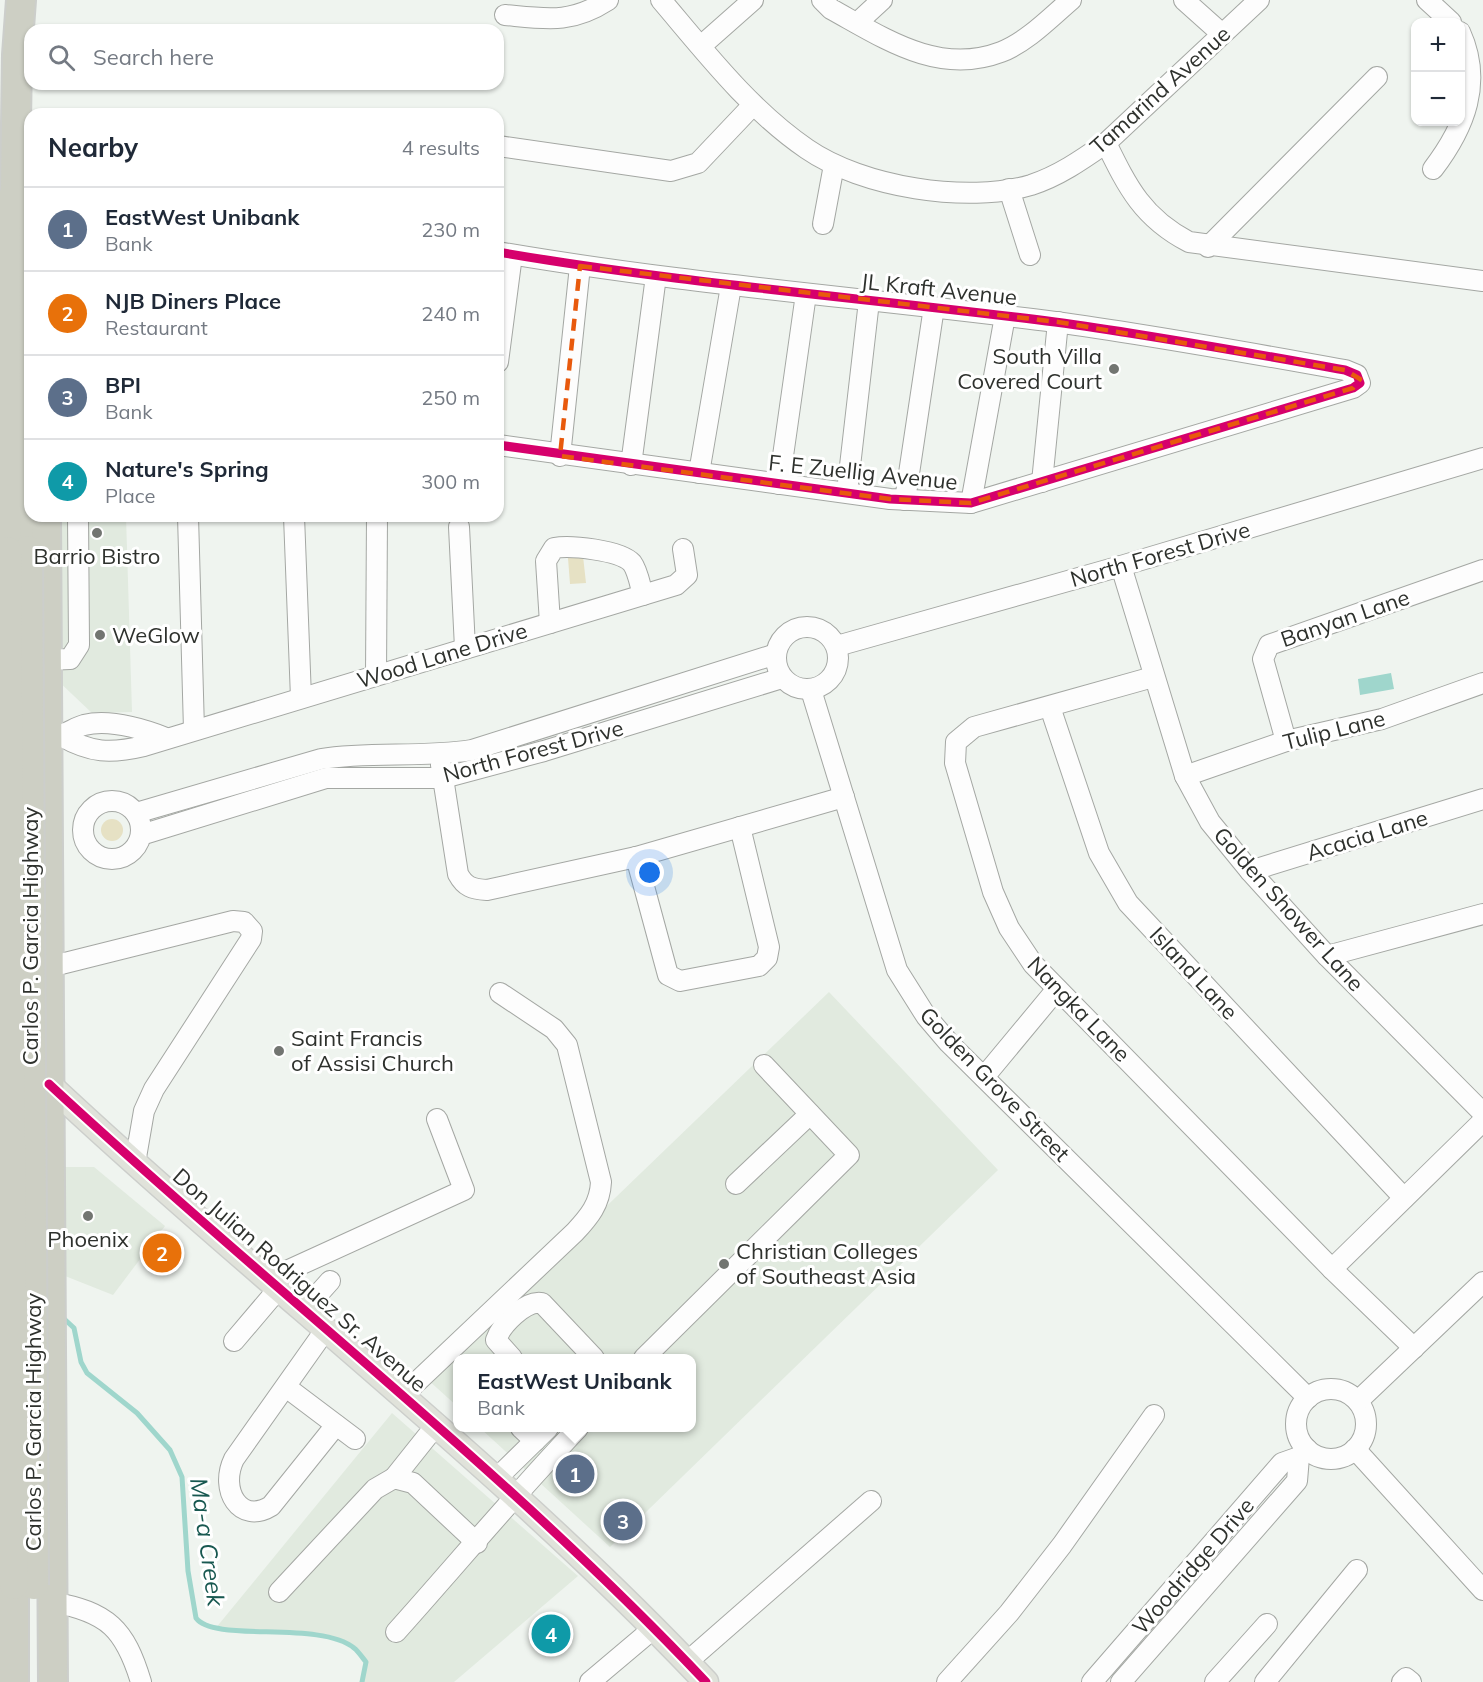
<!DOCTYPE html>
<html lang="en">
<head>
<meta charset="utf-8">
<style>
  :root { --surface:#fff; --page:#f2f2f3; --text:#1f2937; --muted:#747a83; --line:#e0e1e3; --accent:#ea580c }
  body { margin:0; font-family:Mulish,sans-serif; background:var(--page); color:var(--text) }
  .controls { position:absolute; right:18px; top:18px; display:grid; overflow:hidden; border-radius:12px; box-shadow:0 2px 4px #0004 }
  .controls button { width:54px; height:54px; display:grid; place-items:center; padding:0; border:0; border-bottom:2px solid var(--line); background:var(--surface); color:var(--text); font:30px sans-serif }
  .you { position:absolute; left:650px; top:873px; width:21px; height:21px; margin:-15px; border:4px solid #fff; border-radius:50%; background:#1a73e8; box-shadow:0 0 0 9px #1a73e833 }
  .badge { display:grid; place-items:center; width:39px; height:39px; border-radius:50%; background:var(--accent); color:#fff; font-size:20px; font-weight:700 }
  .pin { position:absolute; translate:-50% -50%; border:3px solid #fff; box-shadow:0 2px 6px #0006 }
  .popup { position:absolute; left:453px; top:1354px; width:243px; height:78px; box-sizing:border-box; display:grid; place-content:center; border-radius:12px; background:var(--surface); filter:drop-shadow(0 2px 4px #0005); font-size:20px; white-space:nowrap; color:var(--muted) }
  .popup b { font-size:22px; color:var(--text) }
  .popup::after { content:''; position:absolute; left:50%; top:100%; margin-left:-12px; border:12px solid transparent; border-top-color:var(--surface) }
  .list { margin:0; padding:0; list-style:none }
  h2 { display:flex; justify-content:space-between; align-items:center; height:78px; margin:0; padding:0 24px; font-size:26px }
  h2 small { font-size:20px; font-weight:400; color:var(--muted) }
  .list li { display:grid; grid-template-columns:39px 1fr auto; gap:18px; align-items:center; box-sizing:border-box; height:84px; padding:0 24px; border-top:2px solid var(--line) }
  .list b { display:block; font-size:22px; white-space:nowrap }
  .list p { margin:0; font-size:20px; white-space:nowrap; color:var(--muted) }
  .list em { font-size:20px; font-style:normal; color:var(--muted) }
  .icon { flex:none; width:33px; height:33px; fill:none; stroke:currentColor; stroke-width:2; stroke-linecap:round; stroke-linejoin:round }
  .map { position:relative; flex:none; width:1483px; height:1682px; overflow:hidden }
  .search { position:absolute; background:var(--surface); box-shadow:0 2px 4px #0004; left:24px; top:24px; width:480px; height:66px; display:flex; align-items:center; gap:15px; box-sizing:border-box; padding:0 21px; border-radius:18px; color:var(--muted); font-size:22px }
  .panel { position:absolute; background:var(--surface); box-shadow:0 2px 4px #0004; left:24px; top:108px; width:480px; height:414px; border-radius:18px }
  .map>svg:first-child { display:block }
  .built { fill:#e1eadf }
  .green { fill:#e6e1c4 }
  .water { fill:#9fd6cc }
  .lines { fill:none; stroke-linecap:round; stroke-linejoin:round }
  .stream { stroke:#9fd6cc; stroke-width:5 }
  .minor-casing { stroke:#a4a7a3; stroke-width:22 }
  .major-casing { stroke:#cccecb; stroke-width:27 }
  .highway-casing { stroke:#cccecb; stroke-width:32 }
  .minor { stroke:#fdfdfd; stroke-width:20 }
  .major { stroke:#e0e2da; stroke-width:24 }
  .highway { stroke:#cdcfc4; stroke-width:28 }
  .highway-bridge-casing { stroke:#cccecb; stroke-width:32; stroke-linecap:butt }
  .highway-bridge { stroke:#cdcfc4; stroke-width:28 }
  .cycleway-casing { stroke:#fff; stroke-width:13 }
  .cycleway { stroke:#d6006c; stroke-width:9 }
  .marked { fill:none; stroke:#e8590c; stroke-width:4.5; stroke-dasharray:12 8; stroke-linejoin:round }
  .poi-dot { fill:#727571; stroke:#fff; stroke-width:2 }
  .labels { text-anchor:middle; stroke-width:6; stroke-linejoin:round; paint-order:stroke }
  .street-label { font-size:22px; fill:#2e312d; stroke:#fff }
  .poi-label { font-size:22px; fill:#2e312d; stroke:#fff; text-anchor:start }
  .water-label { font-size:24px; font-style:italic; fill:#185850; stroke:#fff }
</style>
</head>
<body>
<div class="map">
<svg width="1483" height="1682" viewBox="0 0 1483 1682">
  <rect width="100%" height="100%" fill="#eff4ef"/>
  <g class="built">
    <polygon points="54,516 126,516 132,712 92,713 54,677"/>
    <polygon points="829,992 998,1170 610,1547 480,1428 692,1428 692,1358 458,1358 458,1407 427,1379"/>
    <polygon points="61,1167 94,1167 165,1226 113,1295 60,1274"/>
    <polygon points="392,1413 578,1576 454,1682 362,1682 366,1662 353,1647 336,1640 301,1632 215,1629"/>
  </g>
  <g class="green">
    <polygon points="583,556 586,583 570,584 568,558"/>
    <circle cx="112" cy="830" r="11"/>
  </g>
  <polygon class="water" points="1391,673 1394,689 1360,695 1358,679"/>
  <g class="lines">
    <path class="stream" d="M60,1315l14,13 7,34 6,11 50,40 33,37 12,27 6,94 8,47c18,25 124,2 158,30 4,3 8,9 12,14l-4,20"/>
    <g class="minor-casing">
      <g id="minor">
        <path d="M661,0c45,53 89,110 146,149 55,38 160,55 224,36 28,-9 52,-26 75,-42l153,-143"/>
        <path d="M822,0l9,9c53,29 107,67 170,43 26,-10 49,-34 70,-52"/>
        <polyline points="1184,0 1222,34"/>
        <polyline points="1427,0 1451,22"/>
        <path d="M505,15c42,4 66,9 103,-15"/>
        <polyline points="857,23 882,0"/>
        <polyline points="701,46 753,0"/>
        <path d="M1106,143c22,45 37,75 83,99l294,39"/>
        <polyline points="498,146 671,171 698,163 753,105"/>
        <path d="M1433,169c32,-42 50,-87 27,-137"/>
        <polyline points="1009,189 1030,255"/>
        <polyline points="823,224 834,165"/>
        <polyline points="1208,247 1377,77"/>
        <path d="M498,252c185,32 371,46 557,70 97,13 194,31 290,48l12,5 3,8 -7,5 -382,115 -81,-4 -392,-54"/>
        <polyline points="498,362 512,255"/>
        <polyline points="560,456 580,266"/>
        <polyline points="631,465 656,276"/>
        <polyline points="699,473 731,286"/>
        <polyline points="1042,482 1058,322"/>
        <polyline points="779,484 806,294"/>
        <polyline points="847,492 869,301"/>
        <polyline points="905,500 934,307"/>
        <polyline points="971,503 1005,316"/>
        <polyline points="188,516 194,730"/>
        <polyline points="294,516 301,698"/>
        <polyline points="459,527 465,648"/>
        <polyline points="1121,566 1185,776 1210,822 1250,871 1327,956 1483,1113"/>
        <path d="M550,623l-4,-62 8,-13c16,-3 66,2 78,15 6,8 8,22 11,32"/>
        <circle cx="807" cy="658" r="31"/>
        <polyline points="837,646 1121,566 1483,458"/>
        <polyline points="46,660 70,659 79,645 78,516"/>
        <polyline points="376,675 377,516"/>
        <polyline points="1153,677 974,727 956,742 955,763 993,892 1009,928 1033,964 1332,1269 1414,1348"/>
        <polyline points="811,690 897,970 926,1016 949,1043 1308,1398"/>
        <polyline points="1050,707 1099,853 1128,903 1404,1198"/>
        <path d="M53,736c12,0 20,-8 31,-11 25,-6 59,4 82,13"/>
        <path d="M61,736c30,17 49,18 83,10l532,-161 11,-10 -4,-26"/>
        <polyline points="1286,741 1263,659 1269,645 1483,570"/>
        <path d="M441,765l17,109c7,13 14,15 29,16l149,-33 208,-60"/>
        <polyline points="1185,776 1286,741 1382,719 1483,683"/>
        <circle cx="112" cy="830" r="29"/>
        <path d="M136,813l185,-54c50,-8 100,-1 151,-9l304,-96"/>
        <polyline points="141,835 326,778 443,778 544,751 782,678"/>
        <polyline points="636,857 668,975 680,981 759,966 767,958 769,947 740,827"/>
        <polyline points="1250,871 1483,799"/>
        <polyline points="1327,956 1483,914"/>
        <polyline points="49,967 233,921 244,922 252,931 251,939 154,1089 144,1111 135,1163"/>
        <polyline points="984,1077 1057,989"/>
        <polyline points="736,1184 810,1114"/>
        <polyline points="1332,1269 1483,1121"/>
        <polyline points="269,1279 464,1190 437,1119"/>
        <polyline points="304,1310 330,1281"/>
        <path d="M326,1329l-92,130c-15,31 6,66 37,47l65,-81"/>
        <polyline points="234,1341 279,1288"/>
        <path d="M512,1358l-16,-18c5,-15 29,-40 46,-37l52,55"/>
        <polyline points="644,1358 849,1155 764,1065"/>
        <polyline points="286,1387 355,1439"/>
        <circle cx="1331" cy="1424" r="35"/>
        <path d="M403,1395l172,-163c14,-15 25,-28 26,-50l-34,-137 -13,-16 -54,-36"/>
        <polyline points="1358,1401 1483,1282"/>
        <polyline points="521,1428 535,1441"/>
        <polyline points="1355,1449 1483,1590"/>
        <polyline points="394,1478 437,1424"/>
        <polyline points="497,1478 548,1428"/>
        <polyline points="279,1592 375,1489 394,1478 413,1483 477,1543"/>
        <path d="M52,1602c56,10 73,27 89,80"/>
        <path d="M396,1632c61,-68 119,-138 182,-204"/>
        <polyline points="687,1662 871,1501"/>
        <polyline points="590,1682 654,1628"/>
        <polyline points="947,1682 1009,1613 1062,1545 1154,1415"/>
        <polyline points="1092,1682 1282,1463 1299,1457 1307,1449"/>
        <polyline points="1121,1682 1297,1481 1299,1457"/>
        <polyline points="1215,1682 1267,1624"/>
        <polyline points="1265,1682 1357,1570"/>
        <polyline points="1402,1682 1406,1678 1411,1682"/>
      </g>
    </g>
    <g class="major-casing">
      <path id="major" d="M40,1076c219,206 459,387 666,606"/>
    </g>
    <g class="highway-casing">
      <g id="highway">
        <polyline points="15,191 26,220 28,547"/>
        <polyline points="46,516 53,1682"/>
        <polyline points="7,551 5,221 15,191 17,55 21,0"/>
        <polyline points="14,1585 14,1682"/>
      </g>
    </g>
    <use href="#minor" class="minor"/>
    <use href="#major" class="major"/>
    <use href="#highway" class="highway"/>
    <g class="highway-bridge-casing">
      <g id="highway-bridge">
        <polyline points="28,550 34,1585"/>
        <polyline points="7,551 14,1585"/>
      </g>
    </g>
    <use href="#highway-bridge" class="highway-bridge"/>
    <g class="cycleway-casing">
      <g id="cycleway">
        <path d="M498,252c185,32 371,46 557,70 97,13 194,31 290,48l12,5 3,8 -7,5 -382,115 -81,-4 -392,-54"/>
        <path d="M49,1084c217,202 453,382 657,598"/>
      </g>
    </g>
    <use href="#cycleway" class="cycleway"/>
  </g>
  <path class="marked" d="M580,266l478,56 287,48 15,9 -7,9 -382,115 -81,-4 -330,-43z"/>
  <g class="poi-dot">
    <circle cx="1114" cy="369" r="6"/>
    <circle cx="97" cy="533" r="6"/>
    <circle cx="100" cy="635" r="6"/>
    <circle cx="279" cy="1051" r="6"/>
    <circle cx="88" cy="1216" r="6"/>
    <circle cx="724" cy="1264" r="6"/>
  </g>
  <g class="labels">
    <g class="street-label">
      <text transform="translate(1160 90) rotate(-42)" y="8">Tamarind Avenue</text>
      <text transform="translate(939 289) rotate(6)" y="8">JL Kraft Avenue</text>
      <text transform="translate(863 472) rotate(6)" y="8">F. E Zuellig Avenue</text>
      <text transform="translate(1160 554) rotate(-16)" y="8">North Forest Drive</text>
      <text transform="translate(1345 618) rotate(-19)" y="8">Banyan Lane</text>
      <text transform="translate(442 655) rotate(-17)" y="8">Wood Lane Drive</text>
      <text transform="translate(1334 730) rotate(-14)" y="8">Tulip Lane</text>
      <text transform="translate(533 751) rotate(-15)" y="8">North Forest Drive</text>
      <text transform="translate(1367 835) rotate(-17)" y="8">Acacia Lane</text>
      <text transform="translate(1289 909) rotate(48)" y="8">Golden Shower Lane</text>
      <text transform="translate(30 936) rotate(-90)" y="8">Carlos P. Garcia Highway</text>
      <text transform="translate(1194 973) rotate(47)" y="8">Island Lane</text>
      <text transform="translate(1079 1009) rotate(46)" y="8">Nangka Lane</text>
      <text transform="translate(995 1084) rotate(46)" y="8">Golden Grove Street</text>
      <text transform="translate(300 1280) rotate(41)" y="8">Don Julian Rodriguez Sr. Avenue</text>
      <text transform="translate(33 1422) rotate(-90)" y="8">Carlos P. Garcia Highway</text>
      <text transform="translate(1193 1566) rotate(-49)" y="8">Woodridge Drive</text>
    </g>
    <g class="poi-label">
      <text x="1102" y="364" text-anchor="end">South Villa<tspan x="1102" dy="25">Covered Court</tspan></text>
      <text x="97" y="564" text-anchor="middle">Barrio Bistro</text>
      <text x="112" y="643">WeGlow</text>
      <text x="291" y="1046">Saint Francis<tspan x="291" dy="25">of Assisi Church</tspan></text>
      <text x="88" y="1247" text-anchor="middle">Phoenix</text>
      <text x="736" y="1259">Christian Colleges<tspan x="736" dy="25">of Southeast Asia</tspan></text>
    </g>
    <g class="water-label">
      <text transform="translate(207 1542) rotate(82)" y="8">Ma-a Creek</text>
    </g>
  </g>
</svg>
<div class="controls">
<button>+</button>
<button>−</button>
</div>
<div class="you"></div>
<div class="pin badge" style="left:575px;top:1474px;background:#5c6f8a">1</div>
<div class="popup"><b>EastWest Unibank</b>Bank</div>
<div class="pin badge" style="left:162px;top:1253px;background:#e8710a">2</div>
<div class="pin badge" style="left:623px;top:1521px;background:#5c6f8a">3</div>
<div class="pin badge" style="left:551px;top:1634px;background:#0f9aa8">4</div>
<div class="search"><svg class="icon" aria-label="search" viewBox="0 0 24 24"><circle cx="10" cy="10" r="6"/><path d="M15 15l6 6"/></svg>Search here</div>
<section class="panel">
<h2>Nearby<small>4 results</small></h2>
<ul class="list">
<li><span class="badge" style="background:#5c6f8a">1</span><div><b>EastWest Unibank</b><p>Bank</p></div><em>230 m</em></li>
<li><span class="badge" style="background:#e8710a">2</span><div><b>NJB Diners Place</b><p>Restaurant</p></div><em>240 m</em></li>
<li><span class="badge" style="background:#5c6f8a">3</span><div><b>BPI</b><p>Bank</p></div><em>250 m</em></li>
<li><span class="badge" style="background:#0f9aa8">4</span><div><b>Nature's Spring</b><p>Place</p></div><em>300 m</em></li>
</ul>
</section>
</div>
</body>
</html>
